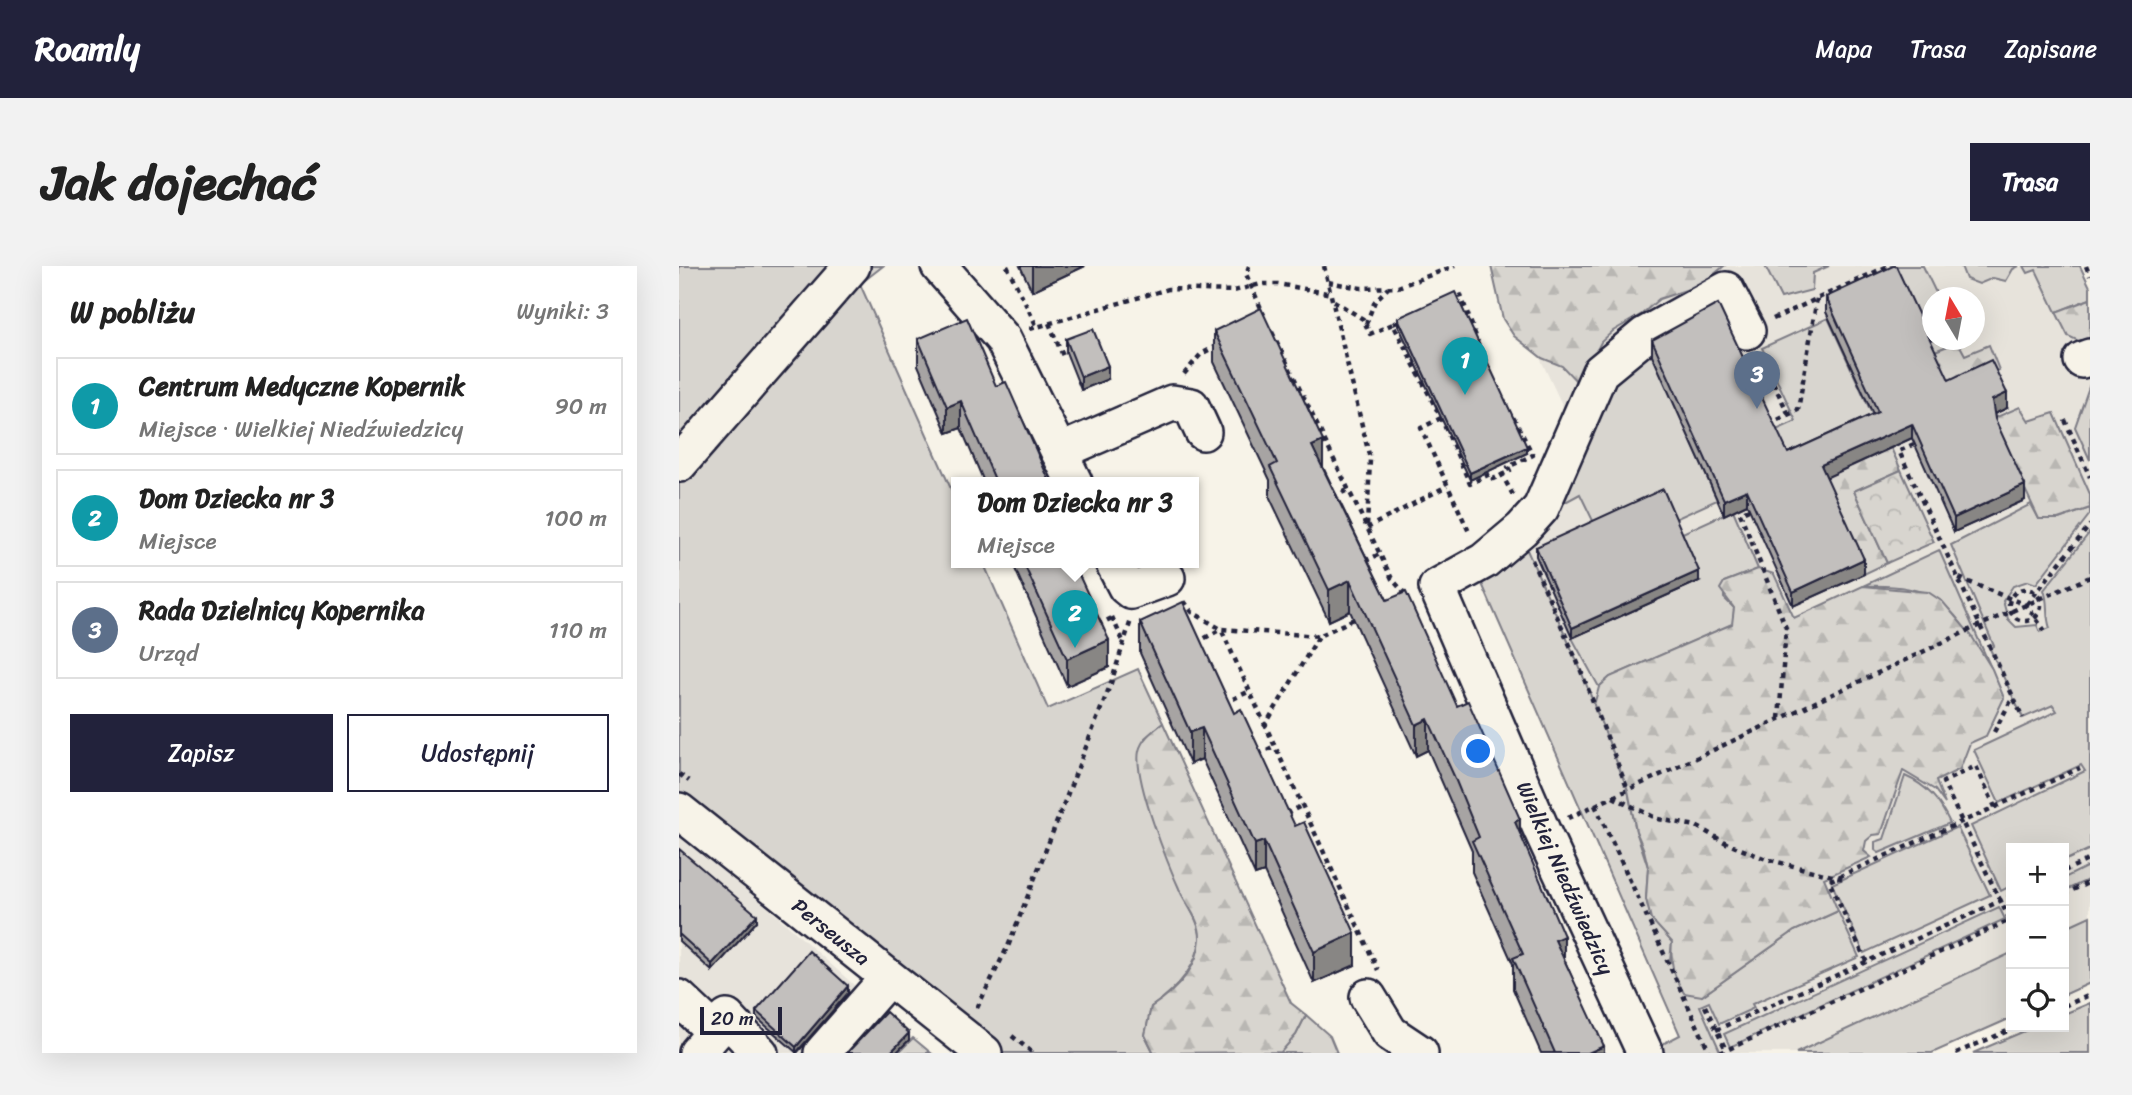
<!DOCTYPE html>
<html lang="pl">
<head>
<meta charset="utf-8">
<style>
  :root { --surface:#fff; --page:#f2f2f2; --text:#222; --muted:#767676; --line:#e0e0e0; --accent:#22223b }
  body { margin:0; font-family:Sriracha,sans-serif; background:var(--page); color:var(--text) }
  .controls { position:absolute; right:21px; bottom:21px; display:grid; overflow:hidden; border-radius:0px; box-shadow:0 7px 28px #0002 }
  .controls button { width:63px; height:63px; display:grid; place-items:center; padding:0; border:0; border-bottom:2px solid var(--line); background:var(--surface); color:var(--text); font:35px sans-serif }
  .compass { position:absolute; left:1243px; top:21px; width:63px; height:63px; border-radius:50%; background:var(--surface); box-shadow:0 7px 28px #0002; rotate:350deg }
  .scale { position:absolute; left:21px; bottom:18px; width:82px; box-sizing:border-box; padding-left:7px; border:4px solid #22223b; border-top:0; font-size:19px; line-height:24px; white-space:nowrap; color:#22223b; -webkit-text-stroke:5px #f7f3e8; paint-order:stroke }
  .you { position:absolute; left:800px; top:486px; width:24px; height:24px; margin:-18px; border:5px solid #fff; border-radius:50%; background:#1a73e8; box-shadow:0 0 0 10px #1a73e833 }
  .badge { display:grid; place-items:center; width:46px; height:46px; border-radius:50%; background:var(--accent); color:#fff; font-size:23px; font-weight:700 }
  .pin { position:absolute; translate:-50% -58px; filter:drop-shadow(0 2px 4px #0008) }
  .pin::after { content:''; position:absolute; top:37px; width:24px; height:21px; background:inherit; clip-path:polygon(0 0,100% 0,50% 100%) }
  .popup { position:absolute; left:272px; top:211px; width:248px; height:91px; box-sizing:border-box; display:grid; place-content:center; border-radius:0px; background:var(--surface); filter:drop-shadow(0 2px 5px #0005); font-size:23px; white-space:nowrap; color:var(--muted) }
  .popup b { font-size:26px; color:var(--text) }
  .popup::after { content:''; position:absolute; left:50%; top:100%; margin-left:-14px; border:14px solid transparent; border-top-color:var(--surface) }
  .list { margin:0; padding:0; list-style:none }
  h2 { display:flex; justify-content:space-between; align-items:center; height:91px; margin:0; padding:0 28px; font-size:30px }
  h2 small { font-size:23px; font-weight:400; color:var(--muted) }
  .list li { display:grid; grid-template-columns:46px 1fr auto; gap:21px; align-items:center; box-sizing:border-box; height:98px; margin:0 14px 14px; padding:0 14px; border:2px solid var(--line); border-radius:0px }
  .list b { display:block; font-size:26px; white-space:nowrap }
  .list p { margin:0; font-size:23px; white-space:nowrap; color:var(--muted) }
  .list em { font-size:23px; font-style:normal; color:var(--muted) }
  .actions { display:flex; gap:14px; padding:21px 28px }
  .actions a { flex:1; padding:16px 0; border:2px solid var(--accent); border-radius:0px; text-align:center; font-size:24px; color:var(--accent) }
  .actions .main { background:var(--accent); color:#fff }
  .icon { flex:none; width:38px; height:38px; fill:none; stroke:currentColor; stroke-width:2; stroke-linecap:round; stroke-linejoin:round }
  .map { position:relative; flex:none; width:1411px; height:787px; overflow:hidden; border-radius:0px }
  header { display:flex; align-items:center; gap:42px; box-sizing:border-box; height:98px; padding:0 35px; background:var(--accent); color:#fff }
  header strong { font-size:33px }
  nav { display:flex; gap:38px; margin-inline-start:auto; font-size:24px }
  .intro { display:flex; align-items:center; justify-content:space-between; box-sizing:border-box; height:168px; padding:0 42px }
  h1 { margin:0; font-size:49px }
  .button { padding:18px 32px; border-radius:0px; background:var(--accent); color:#fff; font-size:24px; font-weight:700 }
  main { display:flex; gap:42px; padding:0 42px }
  aside { flex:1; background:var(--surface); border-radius:0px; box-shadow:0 7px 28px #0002 }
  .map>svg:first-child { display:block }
  .built { fill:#e7e3db; fill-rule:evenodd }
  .green { fill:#d8d5cf; stroke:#7d7c85; stroke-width:2 }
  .forest { fill:url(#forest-firs); stroke:#7d7c85; stroke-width:2 }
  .park { fill:url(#park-crowns); stroke:#7d7c85; stroke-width:2 }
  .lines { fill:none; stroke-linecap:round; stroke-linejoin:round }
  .minor-casing { stroke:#22223b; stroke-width:40 }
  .path { stroke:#22223b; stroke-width:4.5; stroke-dasharray:5 5; stroke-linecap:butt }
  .minor { stroke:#f7f3e8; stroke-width:35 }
  .wall { fill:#a7a4a3; stroke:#22223b; stroke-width:2 }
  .shaded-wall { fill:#888684; stroke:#22223b; stroke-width:2 }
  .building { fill:#c2bfbd; stroke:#22223b; stroke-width:2 }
  .labels { text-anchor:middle; stroke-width:6; stroke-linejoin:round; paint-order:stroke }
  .street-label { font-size:21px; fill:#22223b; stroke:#f7f3e8 }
</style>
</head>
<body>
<header>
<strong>Roamly</strong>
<nav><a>Mapa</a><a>Trasa</a><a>Zapisane</a></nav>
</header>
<div class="intro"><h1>Jak dojechać</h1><a class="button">Trasa</a></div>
<main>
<aside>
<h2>W pobliżu<small>Wyniki: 3</small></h2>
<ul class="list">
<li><span class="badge" style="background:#0f9aa8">1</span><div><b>Centrum Medyczne Kopernik</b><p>Miejsce · Wielkiej Niedźwiedzicy</p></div><em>90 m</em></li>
<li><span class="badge" style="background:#0f9aa8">2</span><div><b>Dom Dziecka nr 3</b><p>Miejsce</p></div><em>100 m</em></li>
<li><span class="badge" style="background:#5c6f8a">3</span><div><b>Rada Dzielnicy Kopernika</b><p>Urząd</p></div><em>110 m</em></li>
</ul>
<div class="actions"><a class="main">Zapisz</a><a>Udostępnij</a></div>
</aside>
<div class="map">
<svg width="1411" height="787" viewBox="0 0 1411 787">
  <defs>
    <pattern id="forest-firs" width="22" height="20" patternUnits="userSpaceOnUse" patternTransform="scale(1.75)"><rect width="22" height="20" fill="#d8d5cf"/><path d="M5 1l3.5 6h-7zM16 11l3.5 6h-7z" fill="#b9b7b3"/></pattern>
    <pattern id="park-crowns" width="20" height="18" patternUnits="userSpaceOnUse" patternTransform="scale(1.75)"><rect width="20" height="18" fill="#d8d5cf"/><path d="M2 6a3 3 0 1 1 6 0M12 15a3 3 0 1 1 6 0" fill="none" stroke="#b9b7b3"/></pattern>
  </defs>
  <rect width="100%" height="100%" fill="#f7f3e8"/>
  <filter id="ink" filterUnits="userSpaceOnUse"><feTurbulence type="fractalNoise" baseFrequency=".0143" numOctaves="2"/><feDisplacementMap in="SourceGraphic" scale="14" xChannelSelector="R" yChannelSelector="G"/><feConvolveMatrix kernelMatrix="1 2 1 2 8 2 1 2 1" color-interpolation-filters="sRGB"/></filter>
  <g filter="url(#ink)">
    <g class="built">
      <path d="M1005,0h396l10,21v672l-26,11v-122h-53v143l-147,62h-167l-218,-476 61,-50 25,-116 -33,-70zM1254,32h42v42h-42z"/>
      <polygon points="0,562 234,772 219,787 0,787"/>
    </g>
    <g class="green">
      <path d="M0,0h204l-23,18 96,216v62h27l65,147 90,-40 25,54 -18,15c7,52 13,103 35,152 7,15 21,33 20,49 -3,30 -26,52 -49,68l-6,28 9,18h-170l-305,-245z"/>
      <polygon points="1086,0 1150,0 1134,7 1133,24 1102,32"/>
      <polygon points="1212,0 1244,0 1259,31 1254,32 1254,74 1279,76 1251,87"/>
      <polygon points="1282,0 1340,0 1334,3 1327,15 1314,12 1300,18 1287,13"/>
      <polygon points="1345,0 1401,0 1411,21 1411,33 1377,46 1357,4 1349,7"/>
      <polygon points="1149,52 1199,161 1109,202 1093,166 1117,155 1083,82"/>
      <polygon points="971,83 1038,234 994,254 918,263 901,228 870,245 905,140"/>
      <polygon points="1411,118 1411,194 1396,161"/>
      <path d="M1352,238l8,15h20l31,-11v6l-54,70 -8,-3 -15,5 -10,15 5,18 8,8 21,-2 3,7 10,-4c-5,-13 -1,-25 -6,-38l46,-58v317l-26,12v-13h-53v38l-10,5 -30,-65 114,-55 -4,-6 -82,38 -25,-53 83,-39 -4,-6 -30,13 -33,-69 4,-3 -43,-101z"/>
      <polygon points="1054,244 1079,303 1045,316 1045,332 1055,342 1054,358 931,411 920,421 893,372 1019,315 999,269"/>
      <polygon points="838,279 848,284 898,395 949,524 957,565 969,601 967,633 972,652 993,676 991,694 1023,730 1115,665 1159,645 1180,691 1073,738 1075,742 1040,758 1030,736 1021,740 1041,785 1038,787 966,787 1001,769 800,311"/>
      <path d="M1260,284l52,118c-40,-61 -49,-85 -128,-82z"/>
      <path d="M1226,510c23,10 34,24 45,47l-71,30 -4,-3v-8l9,-3z"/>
      <polygon points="1278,561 1311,629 1185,687 1153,618"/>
      <polygon points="1411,599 1411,613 1385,625 1385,612"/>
      <polygon points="1320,641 1326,653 1051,781 1045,768"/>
      <polygon points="1411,650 1411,717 1385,729 1385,662"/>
      <polygon points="1332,687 1332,752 1253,787 1117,787"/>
      <polygon points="1411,737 1411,787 1294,787 1355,761 1385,761 1385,748"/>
      <polygon points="627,749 651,770 658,787 600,787 617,769"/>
      <polygon points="234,772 252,787 219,787"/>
    </g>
    <g class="forest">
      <polygon points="812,0 1045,0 1022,19 980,33 963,48 934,65 922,76 900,118 883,100 863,92 835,70 824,53"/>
      <polygon points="1411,33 1411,74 1404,77 1389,70 1377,46"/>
      <polygon points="1279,76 1286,89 1310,79 1320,104 1270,128 1251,87"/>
      <polygon points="1341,141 1350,155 1375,147 1411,228 1411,242 1379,253 1360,253 1313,153"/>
      <polygon points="1212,182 1222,204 1175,225 1208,297 1185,308 1142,214"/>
      <path d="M1079,303l16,5 20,44 69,-32 65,6 15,10 28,33 21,34 12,29 -18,38 -16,7 -10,26 -24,12 9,23 -10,-14 -32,-19 -22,63 -8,1 -7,6 -2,10 7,6 -47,21 14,33 -44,20 -92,65 -18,-3c-11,-18 -14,-30 -12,-51l-21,-23 -5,-20 2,-32 -4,-17 -8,-19 -8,-41 -34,-85 5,-18 11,-10 122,-53 2,-16 -14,-19 4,-7z"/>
      <path d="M484,457l128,280 15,12 -10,20 -15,17 -127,1 -9,-18 6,-28c23,-15 47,-38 49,-68 1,-16 -11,-31 -18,-44 -13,-28 -49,-116 -43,-144 3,-13 14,-20 24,-28z"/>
    </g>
    <polygon class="park" points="1222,204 1255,276 1208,297 1175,225"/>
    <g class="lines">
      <g class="minor-casing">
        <g id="minor">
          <polyline points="260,0 324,73 395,216"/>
          <polyline points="1403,94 1411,91"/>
          <polyline points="380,186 493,137 512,140 524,166"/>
          <polyline points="0,198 173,0"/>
          <polyline points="434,296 447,321 452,325 488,312"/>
          <polyline points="0,545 305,787"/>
          <polyline points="689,731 711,767 741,787"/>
          <polyline points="0,732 36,766"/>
          <polyline points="18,787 48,752 81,787"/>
          <polyline points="143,787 209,712"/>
          <polyline points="966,787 863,565 758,321 805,295 843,263 862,242 921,106 966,69 1047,24 1068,65"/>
        </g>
      </g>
      <g class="path">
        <polyline points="328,0 358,61"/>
        <polyline points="570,0 567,8 585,49"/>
        <polyline points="645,0 691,193 688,261"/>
        <polyline points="1407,0 1411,10"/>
        <polyline points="649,16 682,22 719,21 776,0"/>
        <polyline points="773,32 781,27 799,76"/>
        <polyline points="655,35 684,53 691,68 714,58 762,152 791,218 811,208 814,213 831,205 829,201 854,189 834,151"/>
        <polyline points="1094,53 1209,0"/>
        <polyline points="370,57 384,90 389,90"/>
        <polyline points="687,58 696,35 709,22"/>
        <polyline points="714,58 723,54"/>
        <polyline points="351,63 489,23 555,25 582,18 599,18 653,28"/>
        <polyline points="593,66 713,313 727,329"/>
        <polyline points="1081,90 1110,149"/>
        <polyline points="505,108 522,88 538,80"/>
        <polyline points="1077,122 1075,119 1091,112"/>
        <polyline points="1322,126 1331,122"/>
        <polyline points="762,152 742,162 791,268"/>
        <polyline points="1386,154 1411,211"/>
        <polyline points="1090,158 1119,144 1138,32"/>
        <polyline points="1235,178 1220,185 1344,452"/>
        <polyline points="822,207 834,229"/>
        <polyline points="654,231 669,224"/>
        <polyline points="1070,243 1061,247 1107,362 1100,453"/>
        <polyline points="688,262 768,220"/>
        <polyline points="853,294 898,395 949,524"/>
        <polyline points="686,295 701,288"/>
        <polyline points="1280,312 1347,339 1366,365"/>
        <circle cx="1346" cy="339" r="16"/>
        <polyline points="505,335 513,346 542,363 699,704"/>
        <polyline points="1348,338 1411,259"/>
        <polyline points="433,351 444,375"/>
        <polyline points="419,359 433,352"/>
        <polyline points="517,377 542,363 640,370 679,351"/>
        <polyline points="545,437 569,426"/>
        <polyline points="585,461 640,370"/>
        <polyline points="1315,466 1334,431"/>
        <polyline points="579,488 594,481"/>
        <polyline points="0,508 10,515"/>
        <polyline points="934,531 979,553 1017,560 1049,578 1087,593 1165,613"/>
        <polyline points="916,539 1031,787"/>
        <polyline points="1316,541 1401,502"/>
        <polyline points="607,548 622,540"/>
        <polyline points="889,552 1299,360 1411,311"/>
        <polyline points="1385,605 1411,593"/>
        <polyline points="1385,628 1411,616"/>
        <polyline points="1026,740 1047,784"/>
        <polyline points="1385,740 1411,729"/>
        <polyline points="298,742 330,678 432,417 452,354"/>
        <polyline points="1037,764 1332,630"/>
        <polyline points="333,770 354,787"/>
        <path d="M1041,787l290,-133c-23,-46 -45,-92 -67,-138l33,-16 19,41 -166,74 38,82"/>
        <polyline points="1277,787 1338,761"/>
      </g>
      <use href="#minor" class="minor"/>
    </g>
    <g class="wall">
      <polygon points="341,0 406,0 353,25"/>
      <polygon points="1147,31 1270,114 1328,142 1315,148 1316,153 1346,234 1275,266 1233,172 1147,211 1185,308 1114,340 1068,238 1045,249 973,89 973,74 1109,187 1194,148 1147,46"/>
      <polygon points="719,52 848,187 791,214 719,59"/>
      <polygon points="535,65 644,201 708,334 778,440 841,567 885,693 925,787 862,787 834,723 834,698 793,606 793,585 749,484 737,490 671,345 650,355 591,232 591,214 535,96"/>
      <polygon points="239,73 317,120 371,216 305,216 282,162 268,167 239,99"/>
      <polygon points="387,73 429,113 402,124 387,86"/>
      <polygon points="857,281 1020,315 893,372 857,290"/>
      <polygon points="333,296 394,296 430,401 388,420"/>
      <polygon points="461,356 555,447 676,699 635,717 585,606 576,609 523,493 511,498 461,387"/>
      <polygon points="0,583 78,655 33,705 0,675"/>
      <polygon points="169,727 118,787 77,751 77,745"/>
    </g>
    <g class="shaded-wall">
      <polygon points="353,0 406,0 353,25"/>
      <polygon points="429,100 429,113 402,124 402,111"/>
      <polygon points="1328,127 1328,142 1313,149 1313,134"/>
      <polygon points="282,135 282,162 268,167 268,141"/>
      <polygon points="1233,158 1233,172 1142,214 1142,199"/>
      <polygon points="644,175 644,206 633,180"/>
      <polygon points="848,181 848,187 791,214 791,207"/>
      <polygon points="1346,219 1346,234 1275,266 1275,252"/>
      <polygon points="1068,224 1068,238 1045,249 1045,234"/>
      <polygon points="1185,293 1185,308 1114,340 1114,326"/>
      <polygon points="1020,305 1020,315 893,372 893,362"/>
      <polygon points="671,314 671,345 650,355 650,324"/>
      <polygon points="430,374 430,401 388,420 388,393"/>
      <polygon points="749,453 749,484 737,490 737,459"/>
      <polygon points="523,462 523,493 511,498 511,466"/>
      <polygon points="841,553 841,584 836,556"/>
      <polygon points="585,575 585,606 576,609 576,578"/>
      <polygon points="78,649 78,655 33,705 33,698"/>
      <polygon points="676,667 676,699 635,717 635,686"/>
      <polygon points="885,670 885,701 876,674"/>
      <polygon points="169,720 169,727 117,787 117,781"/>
      <polygon points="230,767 230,774 217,787 211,787"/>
      <polygon points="925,780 925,787 909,787"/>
    </g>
    <g class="building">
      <polygon points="1214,0 1217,0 1270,114 1312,94 1328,127 1313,134 1316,153 1346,219 1275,252 1233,158 1142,199 1185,293 1114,326 1068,224 1045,234 973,74 1039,38 1109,187 1199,146 1147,31"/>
      <polygon points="776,26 848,181 791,207 719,52"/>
      <polygon points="582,42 644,175 633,180 708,334 727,326 778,440 789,435 841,553 836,556 885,670 876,674 925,780 909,787 876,787 834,692 844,688 793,575 800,571 775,510 749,453 737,459 671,314 650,324 591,201 598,197 535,65"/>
      <polygon points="288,52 317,120 327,116 371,216 317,216 282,135 268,141 239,73"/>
      <polygon points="414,63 429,100 402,111 387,73"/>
      <polygon points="984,223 1020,305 893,362 857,281"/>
      <polygon points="344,296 394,296 430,374 388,393"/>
      <polygon points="504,336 555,447 562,443 616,560 625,556 676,667 635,686 585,575 576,578 523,462 511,466 461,356"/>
      <polygon points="0,583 78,649 33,698 0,668"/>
      <polygon points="130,685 169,720 117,781 77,745"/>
      <polygon points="207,746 230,767 211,787 168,787"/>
    </g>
  </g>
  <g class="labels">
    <g class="street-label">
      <text transform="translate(886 612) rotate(66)" y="7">Wielkiej Niedźwiedzicy</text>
      <text transform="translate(152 666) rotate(39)" y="7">Perseusza</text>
    </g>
  </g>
</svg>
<div class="controls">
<button>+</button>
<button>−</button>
<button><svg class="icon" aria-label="locate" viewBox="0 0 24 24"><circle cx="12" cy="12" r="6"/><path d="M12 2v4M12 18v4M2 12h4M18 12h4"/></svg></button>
</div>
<svg class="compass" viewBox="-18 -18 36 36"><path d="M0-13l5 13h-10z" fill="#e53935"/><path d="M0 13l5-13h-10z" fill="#767676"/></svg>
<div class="scale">20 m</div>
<div class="you"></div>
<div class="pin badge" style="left:786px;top:129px;background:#0f9aa8">1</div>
<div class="pin badge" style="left:396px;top:382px;background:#0f9aa8">2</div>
<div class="popup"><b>Dom Dziecka nr 3</b>Miejsce</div>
<div class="pin badge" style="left:1078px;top:143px;background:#5c6f8a">3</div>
</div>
</main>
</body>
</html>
